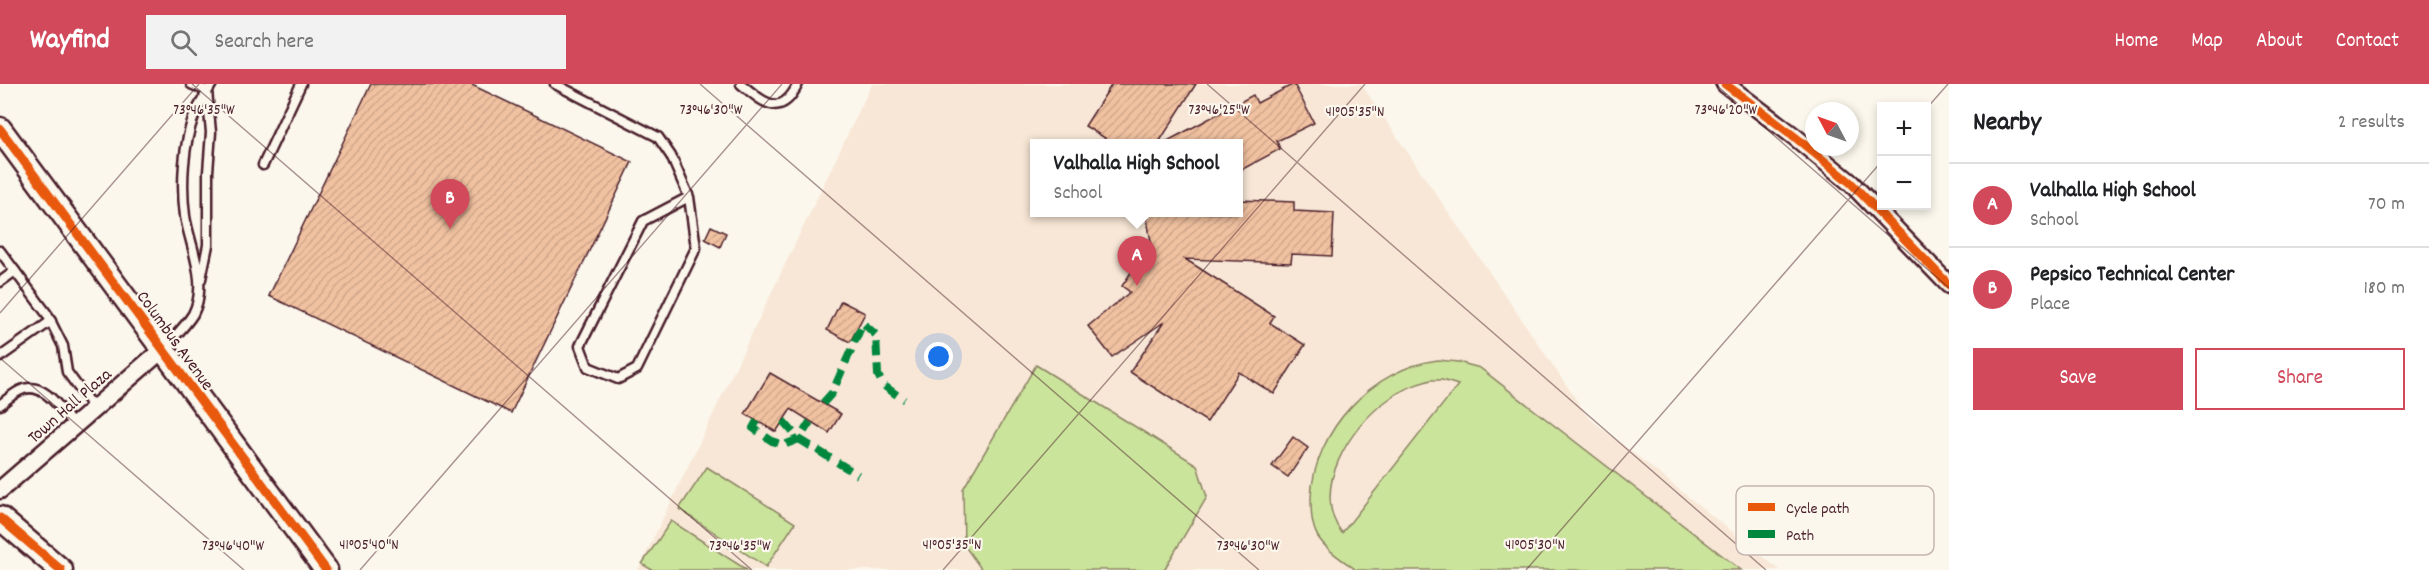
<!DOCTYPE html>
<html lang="en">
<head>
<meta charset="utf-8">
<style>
  :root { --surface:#fff; --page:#f2f2f2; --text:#202124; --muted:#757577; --line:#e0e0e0; --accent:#d1495b }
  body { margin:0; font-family:Dekko,sans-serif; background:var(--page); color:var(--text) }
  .controls { position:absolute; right:18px; top:18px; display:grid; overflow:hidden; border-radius:0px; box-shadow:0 3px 9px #0003 }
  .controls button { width:54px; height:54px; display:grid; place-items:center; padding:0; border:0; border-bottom:2px solid var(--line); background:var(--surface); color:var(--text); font:30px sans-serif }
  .compass { position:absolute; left:1805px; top:18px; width:54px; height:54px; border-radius:50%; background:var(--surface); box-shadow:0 3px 9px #0003; rotate:311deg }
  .you { position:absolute; left:939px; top:273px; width:21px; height:21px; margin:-15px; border:4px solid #fff; border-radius:50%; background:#1a73e8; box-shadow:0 0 0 9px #1a73e833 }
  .badge { display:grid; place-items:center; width:39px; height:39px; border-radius:50%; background:var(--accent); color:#fff; font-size:20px; font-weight:700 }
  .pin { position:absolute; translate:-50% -50px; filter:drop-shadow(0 2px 3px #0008) }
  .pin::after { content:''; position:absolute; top:32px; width:21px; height:18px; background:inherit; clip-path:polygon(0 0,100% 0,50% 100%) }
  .popup { position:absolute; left:1030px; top:55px; width:213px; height:78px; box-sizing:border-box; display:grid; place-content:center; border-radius:0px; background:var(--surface); filter:drop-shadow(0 2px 4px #0005); font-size:20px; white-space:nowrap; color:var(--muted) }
  .popup b { font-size:22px; color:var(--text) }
  .popup::after { content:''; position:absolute; left:50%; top:100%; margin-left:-12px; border:12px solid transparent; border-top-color:var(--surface) }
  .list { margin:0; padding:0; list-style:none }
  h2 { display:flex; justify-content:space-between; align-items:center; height:78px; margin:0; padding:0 24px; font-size:26px }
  h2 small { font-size:20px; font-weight:400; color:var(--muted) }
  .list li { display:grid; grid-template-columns:39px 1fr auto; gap:18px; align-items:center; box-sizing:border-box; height:84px; padding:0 24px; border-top:2px solid var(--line) }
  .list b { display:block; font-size:22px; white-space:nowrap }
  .list p { margin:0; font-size:20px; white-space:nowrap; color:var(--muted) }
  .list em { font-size:20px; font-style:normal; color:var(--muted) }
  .actions { display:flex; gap:12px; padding:18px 24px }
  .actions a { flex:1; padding:14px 0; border:2px solid var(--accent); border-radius:0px; text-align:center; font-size:21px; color:var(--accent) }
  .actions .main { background:var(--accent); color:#fff }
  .icon { flex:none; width:33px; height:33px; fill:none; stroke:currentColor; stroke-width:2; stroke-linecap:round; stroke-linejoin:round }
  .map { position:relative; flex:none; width:1949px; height:486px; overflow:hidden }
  header { display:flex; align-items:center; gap:36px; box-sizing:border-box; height:84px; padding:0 30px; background:var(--accent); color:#fff }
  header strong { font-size:28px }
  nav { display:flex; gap:33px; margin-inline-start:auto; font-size:21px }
  .search { width:420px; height:54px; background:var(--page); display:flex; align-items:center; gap:15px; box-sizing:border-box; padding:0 21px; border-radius:0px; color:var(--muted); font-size:22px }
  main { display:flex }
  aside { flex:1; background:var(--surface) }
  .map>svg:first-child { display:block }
  .built { fill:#f8e7d6; fill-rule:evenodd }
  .green { fill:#cbe49b; stroke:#8a8263; stroke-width:1.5; fill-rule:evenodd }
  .building { fill:url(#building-hatch); stroke:#4a1f2b; stroke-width:1.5 }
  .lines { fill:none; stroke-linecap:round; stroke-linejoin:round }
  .lane-casing { stroke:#4a1f2b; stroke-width:13 }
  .street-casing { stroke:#4a1f2b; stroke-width:21 }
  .secondary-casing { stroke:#4a1f2b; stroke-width:27 }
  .lane { stroke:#fbf7ec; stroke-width:8 }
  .street { stroke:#fbf7ec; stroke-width:16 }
  .secondary { stroke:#fbf7ec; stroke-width:22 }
  .quiet { stroke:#00873e; stroke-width:8; stroke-dasharray:15 8; stroke-linecap:butt }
  .cycleway-casing { stroke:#fbf7ec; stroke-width:13 }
  .cycleway { stroke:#e8590c; stroke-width:9 }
  .ticks { fill:none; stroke:#4a1f2b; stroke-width:1.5; stroke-opacity:0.45 }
  .labels { text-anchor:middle; stroke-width:4.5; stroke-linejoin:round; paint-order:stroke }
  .street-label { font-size:18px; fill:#4a1f2b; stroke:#fbf7ec }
  .key { fill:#fbf7ec; stroke:#c6b6b2; stroke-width:1.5 }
  .key-label { font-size:16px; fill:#4a1f2b }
  .ticks-label { font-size:15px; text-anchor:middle; fill:#4a1f2b; stroke:#fbf7ec; stroke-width:4.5; stroke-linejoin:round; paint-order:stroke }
</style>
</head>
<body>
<header>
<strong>Wayfind</strong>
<div class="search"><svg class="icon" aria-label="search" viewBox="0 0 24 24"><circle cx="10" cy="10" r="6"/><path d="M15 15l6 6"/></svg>Search here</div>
<nav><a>Home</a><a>Map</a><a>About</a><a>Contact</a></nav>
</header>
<main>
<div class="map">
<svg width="1949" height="486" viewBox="0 0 1949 486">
  <defs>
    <pattern id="building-hatch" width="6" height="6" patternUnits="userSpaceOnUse" patternTransform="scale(1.5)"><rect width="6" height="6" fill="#f1c2a1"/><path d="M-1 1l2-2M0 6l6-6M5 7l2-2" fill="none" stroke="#d0a68b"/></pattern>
  </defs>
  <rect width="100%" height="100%" fill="#fbf7ec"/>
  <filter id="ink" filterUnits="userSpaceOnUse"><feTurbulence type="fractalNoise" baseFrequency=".0167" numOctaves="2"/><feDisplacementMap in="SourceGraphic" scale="12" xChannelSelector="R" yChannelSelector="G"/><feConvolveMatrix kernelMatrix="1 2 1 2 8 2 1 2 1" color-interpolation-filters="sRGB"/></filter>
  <g filter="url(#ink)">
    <path class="built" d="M872,0h489l227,333 192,153h-1142zM1035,59h204v69h-204z"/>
    <g class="green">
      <path d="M1438,276l20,2 22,6 261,202h-385c-13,-10 -29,-19 -38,-33 -7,-12 -7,-27 -7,-40 3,-67 62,-129 127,-137zM1431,296h11l16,5 -116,148c-33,-43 9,-108 47,-134 13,-10 27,-15 42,-19z"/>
      <polygon points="1036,281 1197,381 1207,413 1164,486 982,486 964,461 963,405"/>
      <polygon points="707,383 795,439 766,483 679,425"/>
      <polygon points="671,437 747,486 652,486 642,480"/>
    </g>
    <g class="building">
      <polygon points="371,0 470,0 632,78 511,329 269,212"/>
      <polygon points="1112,0 1196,0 1158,60 1102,60 1105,54 1085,42"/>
      <polygon points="1294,0 1314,39 1277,57 1280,65 1239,87 1239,60 1162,60 1253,11 1257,19"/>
      <polygon points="1239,116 1294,118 1294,127 1334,129 1332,172 1292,170 1291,179 1185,175 1274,232 1270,239 1305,261 1274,310 1239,288 1207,338 1130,288 1164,238 1112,273 1088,242 1130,208 1122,202 1151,158 1146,129 1239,129"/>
      <polygon points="711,142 726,149 720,163 705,155"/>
      <polygon points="841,217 865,229 850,258 827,246"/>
      <polygon points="770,289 841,330 829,349 791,325 776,348 745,330"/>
      <polygon points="1293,353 1308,364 1288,393 1272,382"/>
    </g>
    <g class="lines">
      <g class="lane-casing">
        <g id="lane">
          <polyline points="191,0 207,7 211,48 208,88 208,161 201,195"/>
          <polyline points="555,0 658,53 671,72 689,113 696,164 637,285 618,295 588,283 580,262 643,137 689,113"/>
          <path d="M741,0c23,19 40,35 57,0"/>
          <polyline points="263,81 301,0"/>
          <polyline points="0,167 47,230 63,262 67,288 94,325"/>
          <polyline points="0,198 15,187"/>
          <path d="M163,265c10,-11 22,-22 30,-35 16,-31 -3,-67 -8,-98 -4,-31 -2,-71 9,-100 5,-11 12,-22 18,-32"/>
          <polyline points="0,273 51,237"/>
          <path d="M0,321c6,-5 13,-11 19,-14 24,-13 43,20 55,35"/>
        </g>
      </g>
      <g class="street-casing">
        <g id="street">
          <polyline points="1725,0 1795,53 1851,99 1949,201"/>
          <polyline points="0,406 163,265"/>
        </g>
      </g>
      <g class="secondary-casing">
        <g id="secondary">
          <polyline points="0,45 326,486"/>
          <polyline points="0,434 61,486"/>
        </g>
      </g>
      <use href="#lane" class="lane"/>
      <use href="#street" class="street"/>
      <use href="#secondary" class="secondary"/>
      <g class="quiet">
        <polyline points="823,319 832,309 863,239 876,251 878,291 883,301 904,316"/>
        <polyline points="757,337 753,344 772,357 784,361 799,355 810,338"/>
        <polyline points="783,337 799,355 858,391"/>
      </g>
      <g class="cycleway-casing">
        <g id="cycleway">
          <polyline points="1725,0 1795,53 1851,99 1949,201"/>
          <polyline points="0,45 326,486"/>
          <polyline points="0,434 61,486"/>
        </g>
      </g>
      <use href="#cycleway" class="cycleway"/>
    </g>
  </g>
  <path class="ticks" d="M192,0l560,486M700,0l559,486M1207,0l559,486M1715,0l234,204M1926,25l22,-25M0,229l199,-229M0,274l244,212M360,486l422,-486M943,486l422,-486M1526,486l356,-409"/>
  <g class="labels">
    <g class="street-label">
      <text transform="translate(176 256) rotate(54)" y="6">Columbus Avenue</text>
      <text transform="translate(69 321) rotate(-41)" y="6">Town Hall Plaza</text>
    </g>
  </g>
  <rect x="1736" y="402" width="198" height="69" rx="9" class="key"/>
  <rect x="1748" y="419" width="27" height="8" fill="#e8590c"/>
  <rect x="1748" y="446" width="27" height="8" fill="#00873e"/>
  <g class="key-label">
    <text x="1786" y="429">Cycle path</text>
    <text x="1786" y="456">Path</text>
  </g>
  <g class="ticks-label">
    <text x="711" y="30">73°46'30"W</text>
    <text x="1219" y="30">73°46'25"W</text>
    <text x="1726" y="30">73°46'20"W</text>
    <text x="204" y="30">73°46'35"W</text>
    <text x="1355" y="32">41°05'35"N</text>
    <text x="369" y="465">41°05'40"N</text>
    <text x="952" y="465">41°05'35"N</text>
    <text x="1535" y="465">41°05'30"N</text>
    <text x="233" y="466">73°46'40"W</text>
    <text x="740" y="466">73°46'35"W</text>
    <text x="1248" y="466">73°46'30"W</text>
  </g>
</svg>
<div class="controls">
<button>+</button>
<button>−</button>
</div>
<svg class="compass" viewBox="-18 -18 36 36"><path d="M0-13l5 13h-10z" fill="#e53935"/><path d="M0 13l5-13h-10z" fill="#757577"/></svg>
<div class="you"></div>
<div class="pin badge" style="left:1137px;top:202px">A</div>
<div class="popup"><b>Valhalla High School</b>School</div>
<div class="pin badge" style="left:450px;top:145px">B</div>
</div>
<aside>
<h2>Nearby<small>2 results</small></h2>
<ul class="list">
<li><span class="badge">A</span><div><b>Valhalla High School</b><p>School</p></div><em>70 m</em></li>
<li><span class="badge">B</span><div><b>Pepsico Technical Center</b><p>Place</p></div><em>180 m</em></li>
</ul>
<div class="actions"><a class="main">Save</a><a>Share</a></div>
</aside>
</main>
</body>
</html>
